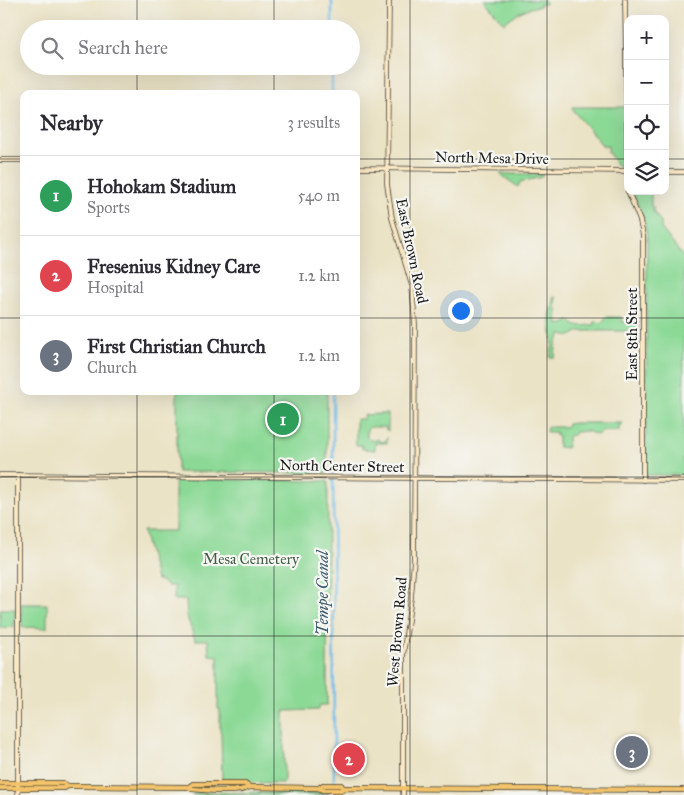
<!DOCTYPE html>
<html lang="en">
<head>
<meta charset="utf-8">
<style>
  :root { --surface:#fff; --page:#f2f2f3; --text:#2b2b33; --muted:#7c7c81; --line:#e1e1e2; --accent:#db2777 }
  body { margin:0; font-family:"IM FELL Great Primer",serif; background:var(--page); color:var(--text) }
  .controls { position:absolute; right:15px; top:15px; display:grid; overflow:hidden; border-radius:10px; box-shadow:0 5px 20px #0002 }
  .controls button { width:45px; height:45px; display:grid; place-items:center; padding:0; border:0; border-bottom:1px solid var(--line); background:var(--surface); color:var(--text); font:25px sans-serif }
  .you { position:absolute; left:460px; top:310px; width:18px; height:18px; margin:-12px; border:4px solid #fff; border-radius:50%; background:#1a73e8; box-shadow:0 0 0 8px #1a73e833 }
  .badge { display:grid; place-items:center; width:32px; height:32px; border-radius:50%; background:var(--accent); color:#fff; font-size:16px; font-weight:700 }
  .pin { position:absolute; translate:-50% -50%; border:2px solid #fff; box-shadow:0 1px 5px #0006 }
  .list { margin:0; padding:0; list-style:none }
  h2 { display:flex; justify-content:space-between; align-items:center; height:65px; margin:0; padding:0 20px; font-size:21px }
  h2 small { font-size:16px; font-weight:400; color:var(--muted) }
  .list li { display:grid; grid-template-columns:32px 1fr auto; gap:15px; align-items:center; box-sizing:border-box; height:80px; padding:0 20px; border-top:1px solid var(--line) }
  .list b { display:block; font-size:19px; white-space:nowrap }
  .list p { margin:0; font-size:16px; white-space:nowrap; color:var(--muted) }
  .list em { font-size:16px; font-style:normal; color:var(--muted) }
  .icon { flex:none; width:28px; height:28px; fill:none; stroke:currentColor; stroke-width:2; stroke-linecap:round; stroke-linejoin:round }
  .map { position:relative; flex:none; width:684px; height:795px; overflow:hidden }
  .search { position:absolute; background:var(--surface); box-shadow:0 5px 20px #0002; left:20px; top:20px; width:340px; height:55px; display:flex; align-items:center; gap:12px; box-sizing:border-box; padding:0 18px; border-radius:28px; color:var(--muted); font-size:19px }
  .panel { position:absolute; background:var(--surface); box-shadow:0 5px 20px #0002; left:20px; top:90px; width:340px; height:305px; border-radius:10px }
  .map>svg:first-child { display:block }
  .green { fill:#8cd996; stroke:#547a59 }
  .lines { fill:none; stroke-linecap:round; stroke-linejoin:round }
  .canal { stroke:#6fbce9; stroke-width:2.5 }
  .secondary-casing { stroke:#3b3a36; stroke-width:5.5 }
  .primary-casing { stroke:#3b3a36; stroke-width:6 }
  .secondary { stroke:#fae7c3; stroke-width:4 }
  .primary { stroke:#f2c36a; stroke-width:4.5 }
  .grid { fill:none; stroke:#1c1c1c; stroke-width:1; stroke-opacity:0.55 }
  .labels { text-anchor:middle; stroke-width:4.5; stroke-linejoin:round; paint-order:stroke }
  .street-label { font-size:15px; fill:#1c1c1c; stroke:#f6f6f2 }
  .park-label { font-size:15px; fill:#435e47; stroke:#f6f6f2 }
  .water-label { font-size:16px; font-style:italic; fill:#3d5c6e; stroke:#f6f6f2 }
</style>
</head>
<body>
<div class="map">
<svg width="684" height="795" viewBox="0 0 684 795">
  <rect width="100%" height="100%" fill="#f6f6f2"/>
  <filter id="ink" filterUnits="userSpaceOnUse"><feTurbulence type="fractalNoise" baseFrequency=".02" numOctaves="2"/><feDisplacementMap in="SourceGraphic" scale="10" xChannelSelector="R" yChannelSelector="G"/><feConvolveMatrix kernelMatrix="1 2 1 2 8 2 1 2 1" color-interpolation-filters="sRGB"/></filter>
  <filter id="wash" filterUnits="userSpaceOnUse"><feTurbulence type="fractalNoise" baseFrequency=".0096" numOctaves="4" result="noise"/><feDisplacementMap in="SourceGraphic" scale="20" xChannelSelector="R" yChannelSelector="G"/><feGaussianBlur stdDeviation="1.12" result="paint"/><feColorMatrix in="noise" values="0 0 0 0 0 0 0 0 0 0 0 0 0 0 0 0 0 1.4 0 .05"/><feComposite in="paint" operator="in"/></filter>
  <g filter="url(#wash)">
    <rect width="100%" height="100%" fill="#ebe3c6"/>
    <g class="green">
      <path d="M484,0h61v4h-5v2c-16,2 -24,8 -36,17z"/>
      <polygon points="572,107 626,107 626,167 618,167 608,152 608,146 603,146 572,109"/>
      <polygon points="500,174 542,174 542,177 520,182 518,187"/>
      <polygon points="632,191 651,191 651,207 654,207 653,211 661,222 661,228 684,258 684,475 646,475 647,236 644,219"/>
      <polygon points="555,296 556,298 558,325 567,323 569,320 576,326 594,325 596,320 598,322 602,323 606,317 621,317 622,322 639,321 638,331 580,331 571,336 561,334 556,346 555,357 550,357 553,344 550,316"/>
      <polygon points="177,391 327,391 327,473 178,472 177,469"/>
      <path d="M379,414h9v17l-3,-2 1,-2h-16l-3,3v7c2,3 6,5 10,2l5,3 3,-1 2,-4v6h-12v7l-13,-1v-4h-6v-26h8v-4z"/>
      <polygon points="573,423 622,423 622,425 619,425 619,431 602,431 598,435 586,431 575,432 573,435 568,436 567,448 558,447 558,437 556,436 556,432 546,432 547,427 566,427 567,424"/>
      <polygon points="175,479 328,481 327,705 320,705 318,710 284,711 284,783 225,782 222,780 221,732 220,731 220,709 218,709 218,656 209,655 208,640 195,640 187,617 186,600 174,600 174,586 166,586 163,582 156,579 143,531 175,531"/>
      <polygon points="21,604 47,604 47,628 22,627"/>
      <polygon points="0,609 15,609 14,627 0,628"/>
      <polygon points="195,792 329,793 329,795 192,795"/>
    </g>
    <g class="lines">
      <g class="canal">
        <polyline points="332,0 332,29"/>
        <polyline points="332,66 332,94"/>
        <polyline points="333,391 334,785"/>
      </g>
    </g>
  </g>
  <g filter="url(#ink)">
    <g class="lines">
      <g class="secondary-casing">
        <g id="secondary">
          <polyline points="389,0 387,184 392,218 412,286 415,324 414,558 411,598 403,656 403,795"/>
          <polyline points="625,0 628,191"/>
          <polyline points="0,160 24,160"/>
          <polyline points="356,168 628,171"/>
          <polyline points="665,172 684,172"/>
          <polyline points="628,191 640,221 643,236 643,480"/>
          <polyline points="0,475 684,480"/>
          <polyline points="18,795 18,475"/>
        </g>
      </g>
      <g class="primary-casing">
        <g id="primary">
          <polyline points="0,783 63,783 68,786"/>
          <polyline points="189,787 193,784 245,784 249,787"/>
          <path d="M0,788h64l4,-2h11l110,1 3,2c14,1 47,5 57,-2l70,1 3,2h19l2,-2 341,2"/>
          <polyline points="319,788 323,785 341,785 343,788"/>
        </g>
      </g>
      <use href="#secondary" class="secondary"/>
      <use href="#primary" class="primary"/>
    </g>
  </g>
  <path class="grid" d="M137,0v29M274,0v29M410,0v795M547,0v795M137,66v28M274,66v28M0,159h24M356,159h272M665,159h19M0,318h24M356,318h328M137,391v404M274,391v404M0,477h684M0,636h684"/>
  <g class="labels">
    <g class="street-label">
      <text transform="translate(492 158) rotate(1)" y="5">North Mesa Drive</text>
      <text transform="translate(412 251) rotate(78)" y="5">East Brown Road</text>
      <text transform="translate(632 334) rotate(-90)" y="5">East 8th Street</text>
      <text transform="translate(342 466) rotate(1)" y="5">North Center Street</text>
      <text transform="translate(397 632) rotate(-85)" y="5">West Brown Road</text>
    </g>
    <g class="park-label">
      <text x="251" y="564">Mesa Cemetery</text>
    </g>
    <g class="water-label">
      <text transform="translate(322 593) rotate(-90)" y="6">Tempe Canal</text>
    </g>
  </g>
</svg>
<div class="controls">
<button>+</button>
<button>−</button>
<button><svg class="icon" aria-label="locate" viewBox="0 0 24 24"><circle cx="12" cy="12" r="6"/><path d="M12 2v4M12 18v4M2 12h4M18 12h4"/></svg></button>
<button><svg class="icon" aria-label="layers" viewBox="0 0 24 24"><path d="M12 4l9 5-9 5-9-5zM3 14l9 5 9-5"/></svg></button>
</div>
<div class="you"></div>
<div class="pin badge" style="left:283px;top:419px;background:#2e9e5b">1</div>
<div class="pin badge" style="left:349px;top:759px;background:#e0444e">2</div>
<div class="pin badge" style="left:632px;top:752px;background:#6b7280">3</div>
<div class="search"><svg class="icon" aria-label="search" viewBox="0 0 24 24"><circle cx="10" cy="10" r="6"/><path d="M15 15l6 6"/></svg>Search here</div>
<section class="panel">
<h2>Nearby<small>3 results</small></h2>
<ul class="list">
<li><span class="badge" style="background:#2e9e5b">1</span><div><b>Hohokam Stadium</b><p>Sports</p></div><em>540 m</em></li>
<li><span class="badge" style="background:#e0444e">2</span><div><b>Fresenius Kidney Care</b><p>Hospital</p></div><em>1.2 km</em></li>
<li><span class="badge" style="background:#6b7280">3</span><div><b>First Christian Church</b><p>Church</p></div><em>1.2 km</em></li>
</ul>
</section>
</div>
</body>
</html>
